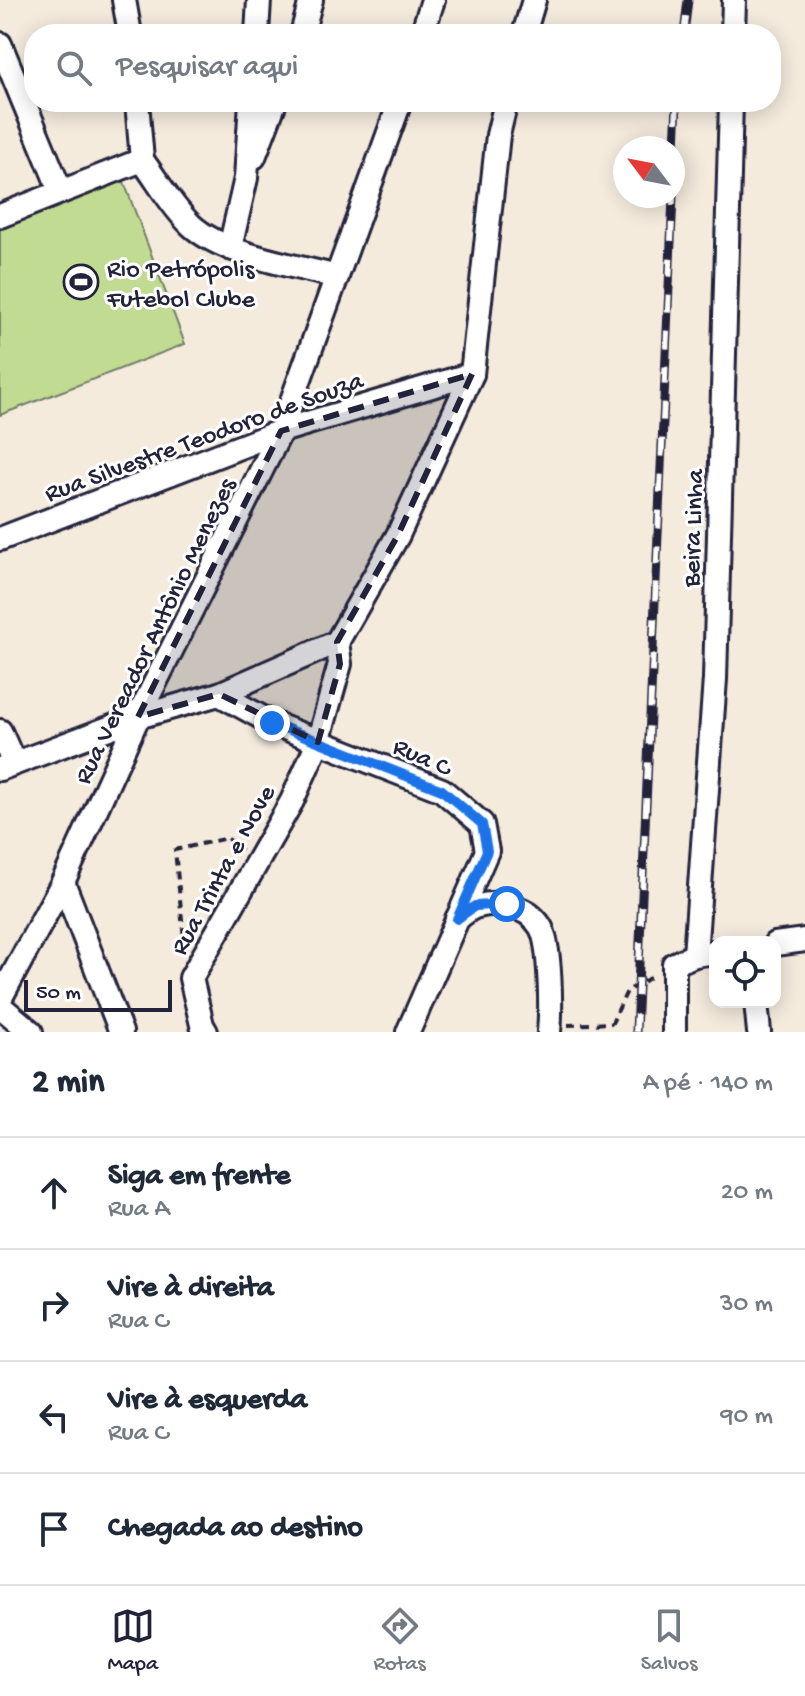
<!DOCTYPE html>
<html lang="pt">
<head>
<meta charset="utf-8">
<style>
  :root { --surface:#fff; --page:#f6f6f7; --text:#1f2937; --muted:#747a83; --line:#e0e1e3; --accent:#22223b }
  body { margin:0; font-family:"Gochi Hand",sans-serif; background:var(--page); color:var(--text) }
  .controls { position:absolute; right:24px; bottom:24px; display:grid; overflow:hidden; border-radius:16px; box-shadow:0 4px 20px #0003 }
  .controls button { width:72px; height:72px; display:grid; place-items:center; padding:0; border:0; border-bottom:2px solid var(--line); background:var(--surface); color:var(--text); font:40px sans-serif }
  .compass { position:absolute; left:613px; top:136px; width:72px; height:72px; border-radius:50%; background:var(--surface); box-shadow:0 4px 20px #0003; rotate:302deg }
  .scale { position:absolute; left:24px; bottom:20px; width:148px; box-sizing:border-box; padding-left:8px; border:4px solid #22223b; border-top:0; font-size:22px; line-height:28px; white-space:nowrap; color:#22223b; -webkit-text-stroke:6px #fff; paint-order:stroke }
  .stop { position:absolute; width:24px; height:24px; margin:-18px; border:6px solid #1a73e8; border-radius:50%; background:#fff }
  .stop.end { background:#1a73e8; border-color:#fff; box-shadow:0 2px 8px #0008 }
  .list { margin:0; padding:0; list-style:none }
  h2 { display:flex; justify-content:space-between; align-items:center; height:104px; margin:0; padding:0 32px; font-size:34px }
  h2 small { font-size:26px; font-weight:400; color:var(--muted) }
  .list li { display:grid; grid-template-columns:52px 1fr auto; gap:24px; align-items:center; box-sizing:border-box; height:112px; padding:0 32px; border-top:2px solid var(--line) }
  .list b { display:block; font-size:30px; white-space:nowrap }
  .list p { margin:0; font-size:26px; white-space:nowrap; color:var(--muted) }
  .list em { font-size:26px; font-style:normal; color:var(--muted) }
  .icon { flex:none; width:44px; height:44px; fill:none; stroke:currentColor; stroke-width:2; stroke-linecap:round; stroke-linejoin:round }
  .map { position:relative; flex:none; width:805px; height:1032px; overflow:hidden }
  .search { position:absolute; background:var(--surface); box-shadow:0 4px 20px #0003; left:24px; right:24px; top:24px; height:88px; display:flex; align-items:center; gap:20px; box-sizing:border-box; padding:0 28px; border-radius:32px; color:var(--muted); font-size:30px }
  .sheet { height:552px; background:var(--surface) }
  nav { display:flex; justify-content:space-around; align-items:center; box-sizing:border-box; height:112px; border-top:2px solid var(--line); background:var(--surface); font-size:22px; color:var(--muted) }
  nav a { display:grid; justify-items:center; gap:4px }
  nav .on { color:var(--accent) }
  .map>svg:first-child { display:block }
  .garden { fill:#c1db92; stroke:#727e66; stroke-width:2 }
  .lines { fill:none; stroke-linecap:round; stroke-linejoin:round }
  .street-casing { stroke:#22223b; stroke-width:28 }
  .path { stroke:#22223b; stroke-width:4; stroke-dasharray:8 6; stroke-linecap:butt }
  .street { stroke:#fff; stroke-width:22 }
  .rail-casing { stroke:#22223b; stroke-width:9 }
  .rail { stroke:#fff; stroke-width:6; stroke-dasharray:18; stroke-linecap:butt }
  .route { stroke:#1a73e8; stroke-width:10 }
  .marked { fill:#22223b; fill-opacity:0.2; stroke:#22223b; stroke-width:6; stroke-dasharray:16 10; stroke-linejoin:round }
  .labels { text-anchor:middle; stroke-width:6; stroke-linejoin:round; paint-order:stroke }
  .poi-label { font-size:26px; fill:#22223b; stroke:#fff; text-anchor:start }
  .street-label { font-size:26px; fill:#22223b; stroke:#fff }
</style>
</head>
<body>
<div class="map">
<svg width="805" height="1032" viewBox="0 0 805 1032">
  <rect width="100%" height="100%" fill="#f4ebdd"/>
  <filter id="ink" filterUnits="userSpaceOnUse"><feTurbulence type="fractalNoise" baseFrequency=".0125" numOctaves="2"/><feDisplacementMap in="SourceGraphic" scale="16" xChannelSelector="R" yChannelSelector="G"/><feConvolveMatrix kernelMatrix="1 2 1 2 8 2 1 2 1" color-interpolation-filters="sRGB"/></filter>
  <g filter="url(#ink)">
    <polygon class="garden" points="121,174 185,344 0,415 0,220"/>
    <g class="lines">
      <g class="street-casing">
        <g id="street">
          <polyline points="124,0 130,34"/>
          <polyline points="257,34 259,0"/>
          <polyline points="302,34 311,0"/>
          <polyline points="422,34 433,0"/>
          <polyline points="524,34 534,0"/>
          <polyline points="733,34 734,0"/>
          <polyline points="0,44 60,190"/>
          <polyline points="137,102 142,160"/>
          <polyline points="254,157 275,102"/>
          <path d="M0,216l142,-56c15,20 30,47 49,65 32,30 102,40 146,52"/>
          <polyline points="230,248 246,178 251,102"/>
          <polyline points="0,539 281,431 472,374"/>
          <polyline points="219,694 272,723 442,790 482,824 487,851 408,1032"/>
          <polyline points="0,731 14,763"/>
          <polyline points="0,769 138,717 219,694 337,642 398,535 472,374 498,135 506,102"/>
          <polyline points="63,882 121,1032"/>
          <path d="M457,919c6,-4 13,-12 21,-13 21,-6 49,0 62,20 11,17 11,85 9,106"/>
          <polyline points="775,944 805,940"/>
          <polyline points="695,955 715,679 731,102"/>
          <polyline points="0,999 63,882 138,717 281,431 400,102"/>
          <polyline points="756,1002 759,1032"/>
          <polyline points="0,1006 31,1032"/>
          <polyline points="206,1032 202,1025 191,978 292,801 318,742 340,664 337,642"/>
          <polyline points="674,1032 674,964 695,955 715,952"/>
        </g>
      </g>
      <g class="path">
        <polyline points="185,949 175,850 227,838 241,850"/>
        <polyline points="568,1025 612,1023 627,991 655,975"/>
      </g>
      <use href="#street" class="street"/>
      <g class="rail-casing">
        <g id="rail">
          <polyline points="684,34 688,0"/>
          <polyline points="673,194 677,102"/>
          <polyline points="636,1032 673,196"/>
        </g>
      </g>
      <use href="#rail" class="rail"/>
    </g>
  </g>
  <g class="lines" filter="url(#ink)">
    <polyline class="route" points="272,723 442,790 482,824 487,851 457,919 475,906 507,904"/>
  </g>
  <path class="marked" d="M472,374l-74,161 -61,107 3,22 -22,78 -99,-48 -81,23 143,-286z"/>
  <defs>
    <g id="stadium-ring" transform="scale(1.8)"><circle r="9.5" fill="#fff" stroke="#22223b" stroke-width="1.5"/><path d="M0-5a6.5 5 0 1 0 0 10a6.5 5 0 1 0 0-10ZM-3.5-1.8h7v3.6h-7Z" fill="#22223b"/></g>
  </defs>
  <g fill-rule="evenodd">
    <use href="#stadium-ring" x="81" y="282"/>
  </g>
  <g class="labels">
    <g class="poi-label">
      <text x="107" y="276">Rio Petrópolis<tspan x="107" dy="30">Futebol Clube</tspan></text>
    </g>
    <g class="street-label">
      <text transform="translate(203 435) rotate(-20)" y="9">Rua Silvestre Teodoro de Souza</text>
      <text transform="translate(691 528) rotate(-88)" y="9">Beira Linha</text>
      <text transform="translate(153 630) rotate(-64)" y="9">Rua Vereador Antônio Menezes</text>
      <text transform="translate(423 755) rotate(24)" y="9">Rua C</text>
      <text transform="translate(221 869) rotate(-61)" y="9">Rua Trinta e Nove</text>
    </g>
  </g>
</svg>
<div class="controls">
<button><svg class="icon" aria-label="locate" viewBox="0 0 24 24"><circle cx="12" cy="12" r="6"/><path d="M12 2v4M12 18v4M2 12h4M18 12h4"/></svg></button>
</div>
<svg class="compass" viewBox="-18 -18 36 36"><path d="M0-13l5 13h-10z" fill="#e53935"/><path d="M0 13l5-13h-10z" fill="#747a83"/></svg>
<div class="scale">50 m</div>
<div class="stop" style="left:507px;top:904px"></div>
<div class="stop end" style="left:272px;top:723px"></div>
<div class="search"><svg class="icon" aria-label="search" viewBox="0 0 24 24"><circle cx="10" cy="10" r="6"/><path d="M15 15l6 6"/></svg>Pesquisar aqui</div>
</div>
<section class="sheet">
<h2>2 min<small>A pé · 140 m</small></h2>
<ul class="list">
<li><svg class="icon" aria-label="ahead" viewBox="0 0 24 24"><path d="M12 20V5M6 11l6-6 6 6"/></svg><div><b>Siga em frente</b><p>Rua A</p></div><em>20 m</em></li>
<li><svg class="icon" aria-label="right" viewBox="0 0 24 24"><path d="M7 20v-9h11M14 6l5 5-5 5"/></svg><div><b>Vire à direita</b><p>Rua C</p></div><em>30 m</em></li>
<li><svg class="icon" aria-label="left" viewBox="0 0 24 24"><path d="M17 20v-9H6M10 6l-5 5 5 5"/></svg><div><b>Vire à esquerda</b><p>Rua C</p></div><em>90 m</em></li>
<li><svg class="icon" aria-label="arrive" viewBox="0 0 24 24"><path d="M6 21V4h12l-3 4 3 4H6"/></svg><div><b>Chegada ao destino</b></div></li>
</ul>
</section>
<nav>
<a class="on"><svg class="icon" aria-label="map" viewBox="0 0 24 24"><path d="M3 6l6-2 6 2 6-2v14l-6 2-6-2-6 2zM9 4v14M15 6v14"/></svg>Mapa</a>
<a><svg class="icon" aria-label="directions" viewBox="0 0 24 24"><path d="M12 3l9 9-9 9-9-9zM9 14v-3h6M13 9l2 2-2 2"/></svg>Rotas</a>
<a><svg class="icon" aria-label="saved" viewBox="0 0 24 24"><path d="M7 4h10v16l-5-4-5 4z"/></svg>Salvos</a>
</nav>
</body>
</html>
